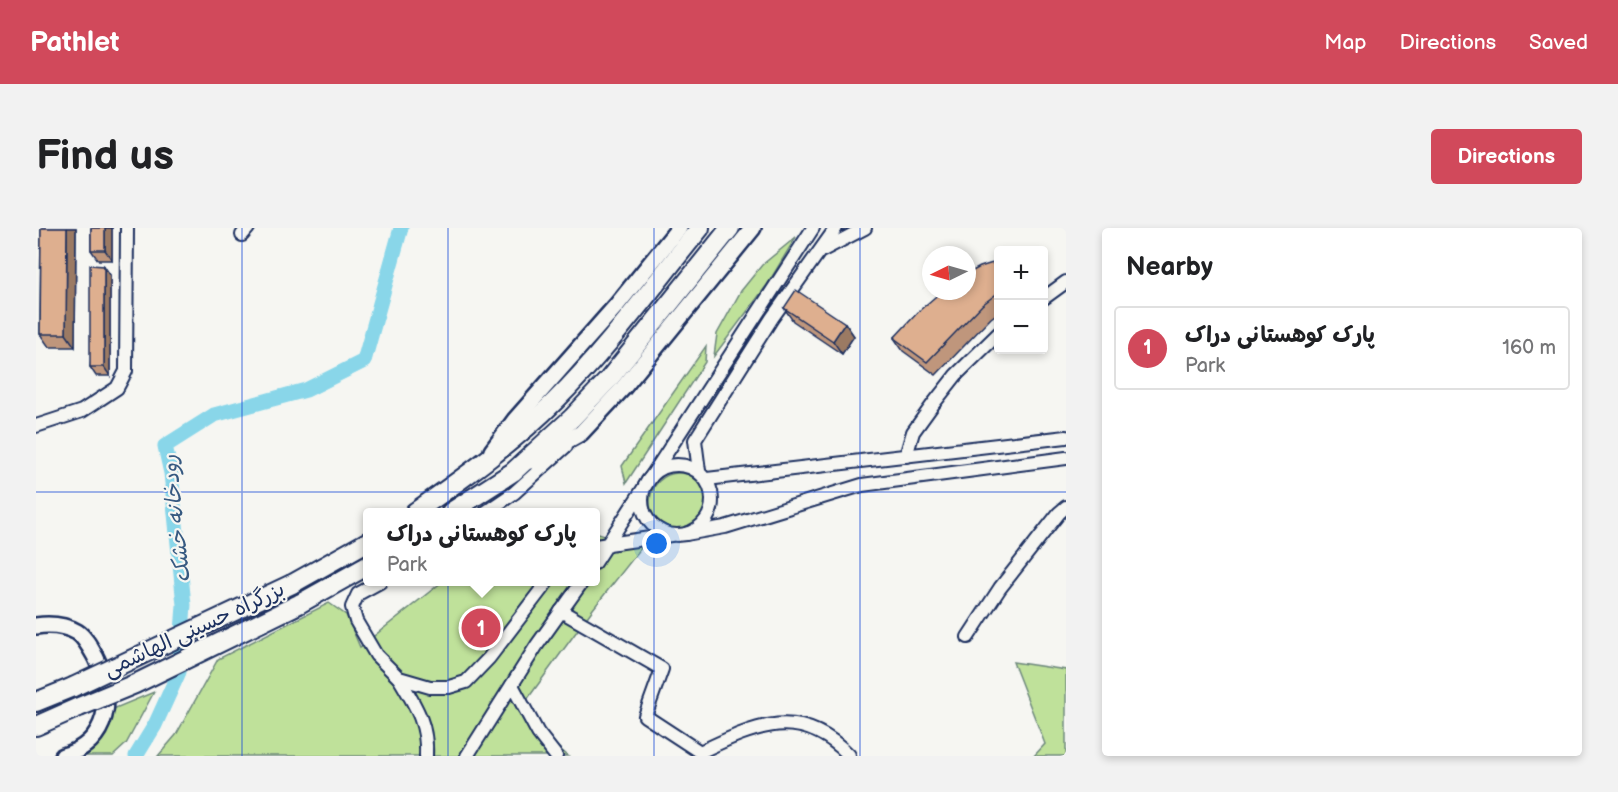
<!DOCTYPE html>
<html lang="en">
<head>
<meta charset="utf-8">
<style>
  :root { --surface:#fff; --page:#f2f2f2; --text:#202124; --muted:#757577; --line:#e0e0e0; --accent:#d1495b }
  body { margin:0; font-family:"Balsamiq Sans","Playpen Sans Arabic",sans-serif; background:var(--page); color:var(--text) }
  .controls { position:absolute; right:18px; top:18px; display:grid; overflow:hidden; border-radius:6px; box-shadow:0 3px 9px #0003 }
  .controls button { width:54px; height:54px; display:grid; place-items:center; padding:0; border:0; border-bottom:2px solid var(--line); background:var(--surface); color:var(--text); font:30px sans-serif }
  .compass { position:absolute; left:886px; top:18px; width:54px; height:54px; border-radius:50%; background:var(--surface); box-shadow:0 3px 9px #0003; rotate:265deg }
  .you { position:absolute; left:621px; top:316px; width:21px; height:21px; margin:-15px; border:4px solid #fff; border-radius:50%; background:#1a73e8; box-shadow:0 0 0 9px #1a73e833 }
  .badge { display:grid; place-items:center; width:39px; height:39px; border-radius:50%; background:var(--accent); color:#fff; font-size:20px; font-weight:700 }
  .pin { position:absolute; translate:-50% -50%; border:3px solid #fff; box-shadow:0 2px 6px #0006 }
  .popup { position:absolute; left:327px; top:280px; width:237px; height:78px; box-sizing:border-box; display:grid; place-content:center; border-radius:6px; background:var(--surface); filter:drop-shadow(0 2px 4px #0005); font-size:20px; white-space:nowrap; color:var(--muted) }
  .popup b { font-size:22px; color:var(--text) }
  .popup::after { content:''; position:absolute; left:50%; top:100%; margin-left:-12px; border:12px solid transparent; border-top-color:var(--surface) }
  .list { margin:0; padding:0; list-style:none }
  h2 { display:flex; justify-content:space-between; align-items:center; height:78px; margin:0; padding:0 24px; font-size:26px }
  h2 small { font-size:20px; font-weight:400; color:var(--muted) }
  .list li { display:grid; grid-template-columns:39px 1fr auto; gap:18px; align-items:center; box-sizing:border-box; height:84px; margin:0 12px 12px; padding:0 12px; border:2px solid var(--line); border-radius:6px }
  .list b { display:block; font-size:22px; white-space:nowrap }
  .list p { margin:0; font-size:20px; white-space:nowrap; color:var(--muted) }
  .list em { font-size:20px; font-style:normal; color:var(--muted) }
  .map { position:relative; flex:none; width:1030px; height:528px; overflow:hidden; border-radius:6px }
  header { display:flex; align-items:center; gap:36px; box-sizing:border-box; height:84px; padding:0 30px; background:var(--accent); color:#fff }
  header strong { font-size:28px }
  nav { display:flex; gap:33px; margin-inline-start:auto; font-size:21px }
  .intro { display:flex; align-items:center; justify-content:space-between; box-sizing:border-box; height:144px; padding:0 36px }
  h1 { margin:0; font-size:42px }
  .button { padding:15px 27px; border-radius:6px; background:var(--accent); color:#fff; font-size:21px; font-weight:700 }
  main { display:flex; gap:36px; padding:0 36px }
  aside { flex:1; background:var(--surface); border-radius:6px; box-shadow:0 3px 9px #0003 }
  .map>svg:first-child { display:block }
  .green { fill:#bfe19a; stroke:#6d887c; stroke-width:1.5 }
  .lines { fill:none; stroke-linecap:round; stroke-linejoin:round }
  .river { stroke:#89d6e9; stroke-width:15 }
  .minor-casing { stroke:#1b2f5e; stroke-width:16 }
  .major-casing { stroke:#1b2f5e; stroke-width:20 }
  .highway-casing { stroke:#1b2f5e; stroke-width:22 }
  .minor { stroke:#f6f6f2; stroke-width:12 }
  .major { stroke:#f6f6f2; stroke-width:15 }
  .highway { stroke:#f6f6f2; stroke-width:18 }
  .highway-bridge-casing { stroke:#1b2f5e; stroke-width:22; stroke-linecap:butt }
  .highway-bridge { stroke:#f6f6f2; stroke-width:18 }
  .wall { fill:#bf967b; stroke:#1b2f5e; stroke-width:1.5 }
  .shaded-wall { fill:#9b7a64; stroke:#1b2f5e; stroke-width:1.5 }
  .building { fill:#deaf8f; stroke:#1b2f5e; stroke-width:1.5 }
  .grid { fill:none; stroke:#1d4ed8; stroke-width:1.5; stroke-opacity:0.55 }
  .labels { text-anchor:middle; stroke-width:4.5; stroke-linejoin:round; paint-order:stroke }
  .street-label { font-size:21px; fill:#1b2f5e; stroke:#f6f6f2 }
  .water-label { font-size:22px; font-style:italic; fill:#365981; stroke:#f6f6f2 }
</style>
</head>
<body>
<header>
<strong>Pathlet</strong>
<nav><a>Map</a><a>Directions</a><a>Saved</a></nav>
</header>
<div class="intro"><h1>Find us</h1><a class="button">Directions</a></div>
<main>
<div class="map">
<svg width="1030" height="528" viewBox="0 0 1030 528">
  <rect width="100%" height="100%" fill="#f6f6f2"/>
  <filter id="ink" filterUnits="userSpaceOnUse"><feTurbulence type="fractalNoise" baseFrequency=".0167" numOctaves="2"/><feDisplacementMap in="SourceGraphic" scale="12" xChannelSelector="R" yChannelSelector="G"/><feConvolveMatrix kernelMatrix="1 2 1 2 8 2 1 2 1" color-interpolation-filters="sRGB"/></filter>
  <g filter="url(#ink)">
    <g class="green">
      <polygon points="760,9 731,57 678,128 681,106 705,63 726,37"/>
      <polygon points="670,118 669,134 590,255 586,238"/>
      <circle cx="643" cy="274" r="29"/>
      <polygon points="559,304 606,319 557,381 482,484 532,528 122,528 140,507 182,431 293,375 310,387 324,419 406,354 559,354"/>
      <polygon points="977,434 1030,442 1030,528 998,528 1009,516"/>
      <path d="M118,464l-28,52 -13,12h-31c20,-8 26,-27 31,-47z"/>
    </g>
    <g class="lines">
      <polyline class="river" points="100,528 119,497 143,444 148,377 135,245 129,218 178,187 270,162 328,133 365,0"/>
      <g class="minor-casing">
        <g id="minor">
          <polyline points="206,7 212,0"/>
          <polyline points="787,22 829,0"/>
          <polyline points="1008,70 1030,54"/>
          <polyline points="0,198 46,183 81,160 90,143 91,0"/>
          <polyline points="870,228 877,204 898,175 920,147 963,105"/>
          <circle cx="641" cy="272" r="35"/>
          <polyline points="663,243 659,212 736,90 800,0"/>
          <polyline points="671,251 1030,209"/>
          <polyline points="450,284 478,265 530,218"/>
          <polyline points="650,306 689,299 826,257 1030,230"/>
          <polyline points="559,318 635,307"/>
          <polyline points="559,335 777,0"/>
          <polyline points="344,354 322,366 316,379 320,393 340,427 363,450 394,459 413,459 430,454 453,430 511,354"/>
          <path d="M525,383l101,58 -17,47 55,36c55,-26 99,-48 149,3"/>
          <polyline points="932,409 964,360 1023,285 1030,279"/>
          <path d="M363,450c16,27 29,46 27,78"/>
          <polyline points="476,457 502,505 520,528"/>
          <polyline points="431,528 501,417 546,354"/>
        </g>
      </g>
      <g class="major-casing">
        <g id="major">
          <polyline points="456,223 479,192 580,78 643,0"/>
          <polyline points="495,233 545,205 587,160 717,0"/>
          <path d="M0,398c14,-2 28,-1 41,6 8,5 14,17 19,26 19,38 13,85 -33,98"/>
        </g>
      </g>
      <g class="highway-casing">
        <g id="highway">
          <path d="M379,284c48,-34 98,-69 140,-111 53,-53 98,-115 145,-173"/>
          <polyline points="415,284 477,244 536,190 573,151 694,0"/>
          <polyline points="256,356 331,314"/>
          <polyline points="263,376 331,338"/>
          <polyline points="0,474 37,459"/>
          <polyline points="0,498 43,479"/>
        </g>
      </g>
      <use href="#minor" class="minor"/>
      <use href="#major" class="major"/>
      <use href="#highway" class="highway"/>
      <g class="highway-bridge-casing">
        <g id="highway-bridge">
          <polyline points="37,459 256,356"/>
          <polyline points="43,479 99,456 263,376"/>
        </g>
      </g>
      <use href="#highway-bridge" class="highway-bridge"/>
    </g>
    <g class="wall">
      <polygon points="5,0 40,0 39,119 13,119 4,106"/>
      <polygon points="55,0 76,0 76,32 62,32 55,22"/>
      <polygon points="963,33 963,84 955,90 900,147 867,123 858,110"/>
      <polygon points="68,38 74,47 74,148 60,148 54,139"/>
      <polygon points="748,80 809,95 818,108 806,126 757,93"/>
    </g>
    <g class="shaded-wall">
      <polygon points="31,0 40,0 39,119 30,106"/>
      <polygon points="69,0 76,0 76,32 69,22"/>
      <polygon points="68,38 74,47 74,148 68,139"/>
      <polygon points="809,95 818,108 806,126 797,113"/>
    </g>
    <g class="building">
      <polygon points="5,0 31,0 30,106 4,106"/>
      <rect x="55" y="0" width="14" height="22"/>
      <polygon points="963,33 963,64 946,77 891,134 858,110 884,82 906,63 931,63 931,46 944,39"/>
      <polygon points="54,37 68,38 68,139 54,139"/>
      <polygon points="760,62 809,95 797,113 748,80"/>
    </g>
  </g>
  <path class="grid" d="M206,0v528M412,0v528M618,0v528M824,0v528M0,264h1030"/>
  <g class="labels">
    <g class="street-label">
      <text transform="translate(158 401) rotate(-25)" y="7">بزرگراه حسینی الهاشمی</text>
    </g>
    <g class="water-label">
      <text transform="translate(139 291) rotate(-96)" y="8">رودخانه خشک</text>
    </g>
  </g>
</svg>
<div class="controls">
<button>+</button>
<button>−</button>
</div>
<svg class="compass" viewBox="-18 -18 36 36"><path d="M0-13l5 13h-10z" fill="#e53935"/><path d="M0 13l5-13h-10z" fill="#757577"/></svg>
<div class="you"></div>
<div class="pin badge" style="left:445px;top:400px">1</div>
<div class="popup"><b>پارک کوهستانی دراک</b>Park</div>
</div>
<aside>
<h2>Nearby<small></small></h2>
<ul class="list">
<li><span class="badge">1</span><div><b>پارک کوهستانی دراک</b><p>Park</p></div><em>160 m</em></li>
</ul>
</aside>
</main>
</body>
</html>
